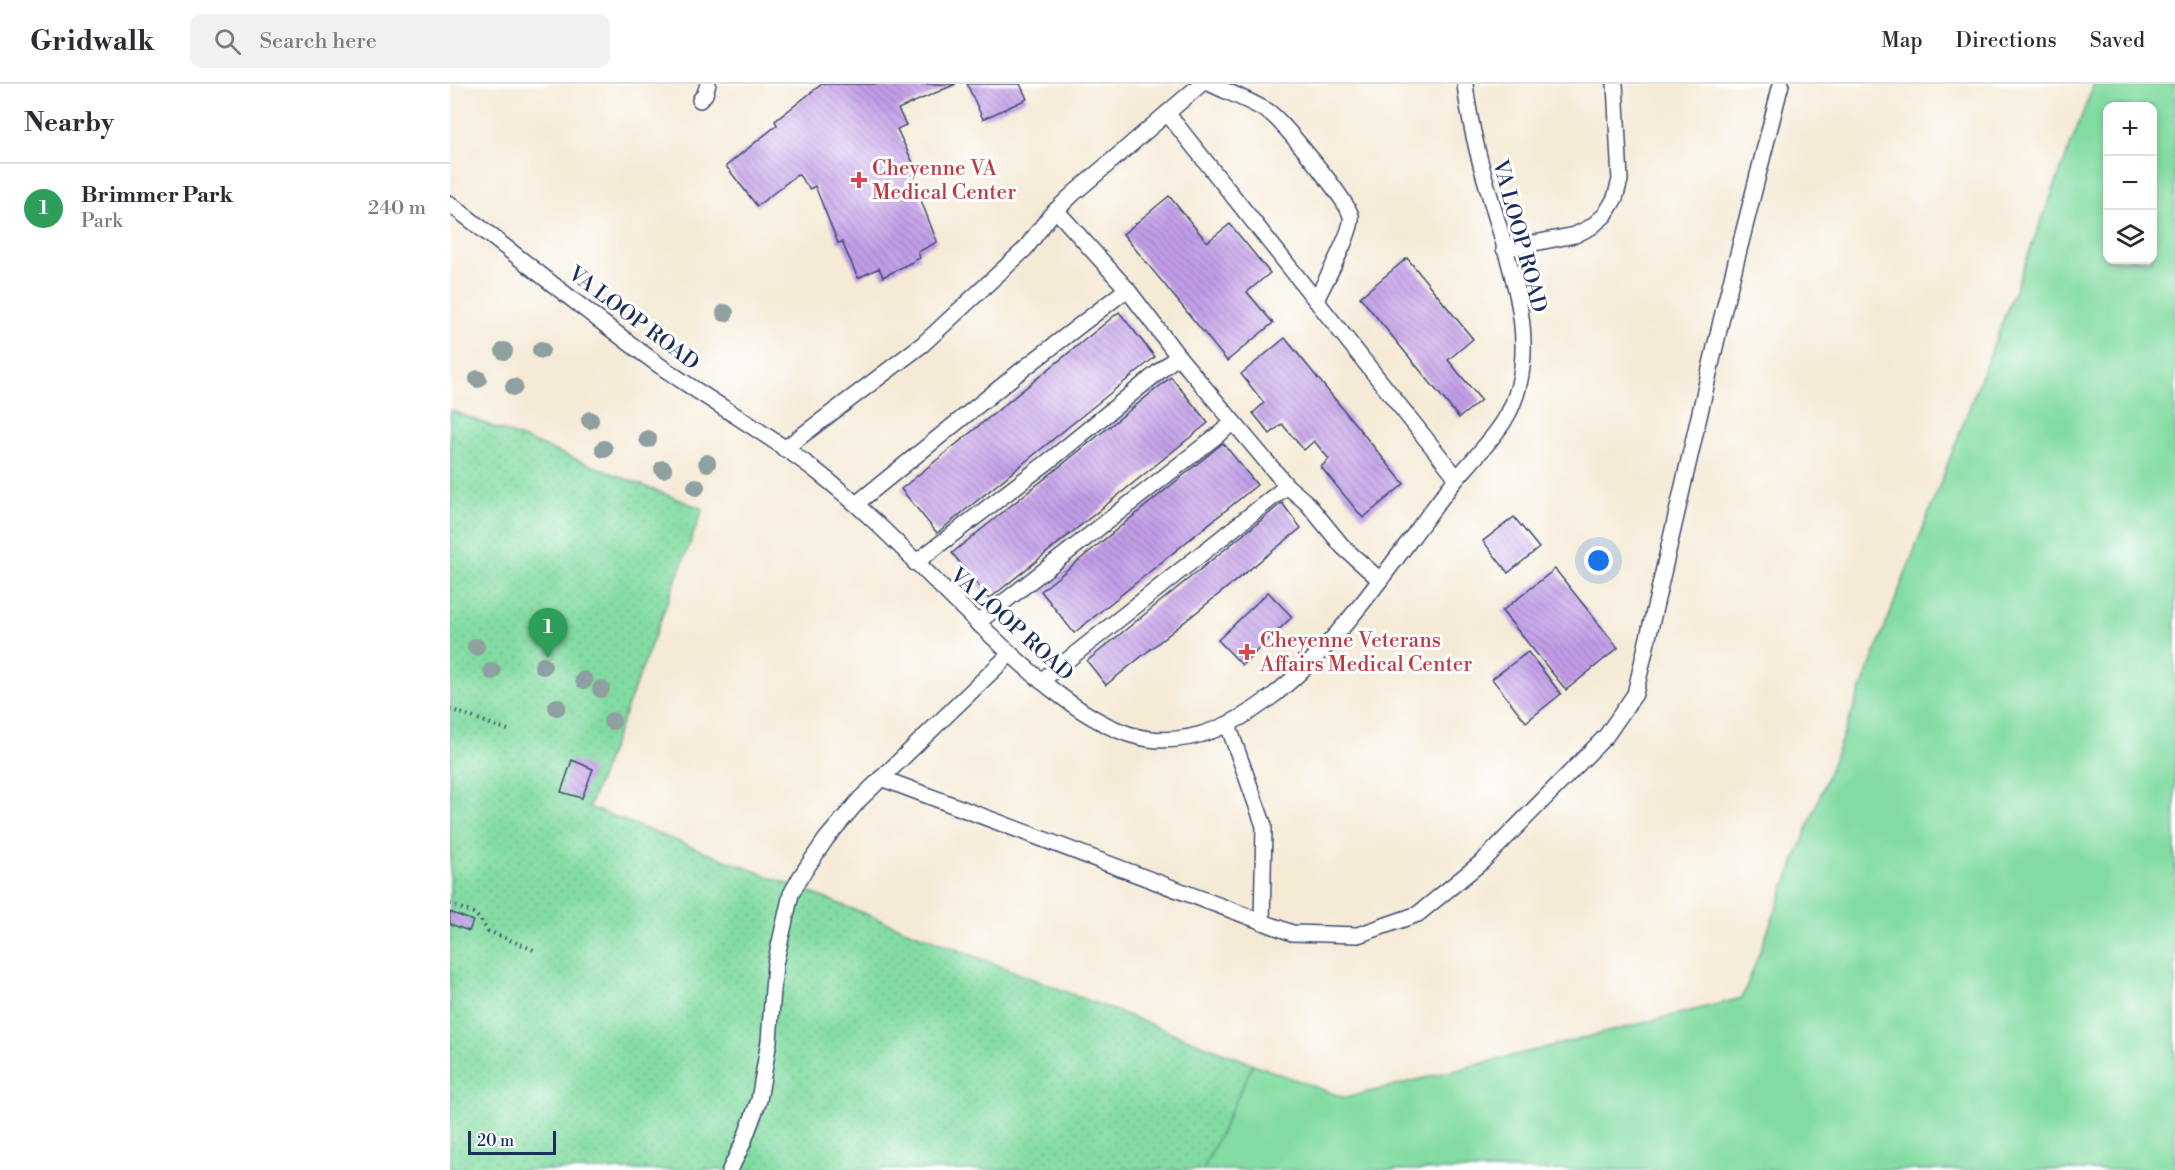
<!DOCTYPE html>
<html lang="en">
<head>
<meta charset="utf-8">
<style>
  :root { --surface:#fff; --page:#f2f2f3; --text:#2b2b33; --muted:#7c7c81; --line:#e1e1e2; --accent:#7c3aed }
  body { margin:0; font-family:"Libre Bodoni",serif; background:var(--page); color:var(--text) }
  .controls { position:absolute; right:18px; top:18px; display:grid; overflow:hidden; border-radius:12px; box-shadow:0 3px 9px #0003 }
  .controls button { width:54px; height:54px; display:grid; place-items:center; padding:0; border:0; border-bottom:2px solid var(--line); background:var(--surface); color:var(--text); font:30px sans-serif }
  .scale { position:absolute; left:18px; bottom:15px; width:88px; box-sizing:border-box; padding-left:6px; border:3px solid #1b2f5e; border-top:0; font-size:16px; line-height:21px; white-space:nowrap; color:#1b2f5e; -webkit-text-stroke:4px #fff; paint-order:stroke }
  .you { position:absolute; left:1149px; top:477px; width:21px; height:21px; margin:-15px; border:4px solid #fff; border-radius:50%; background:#1a73e8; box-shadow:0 0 0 9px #1a73e833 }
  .badge { display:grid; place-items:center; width:39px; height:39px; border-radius:50%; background:var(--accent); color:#fff; font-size:20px; font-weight:700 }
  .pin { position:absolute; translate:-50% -50px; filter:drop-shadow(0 2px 3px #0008) }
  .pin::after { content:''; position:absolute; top:32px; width:21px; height:18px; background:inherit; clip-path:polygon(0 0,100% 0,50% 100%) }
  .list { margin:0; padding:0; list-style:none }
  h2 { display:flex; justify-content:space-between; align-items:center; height:78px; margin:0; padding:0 24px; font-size:26px }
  h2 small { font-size:20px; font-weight:400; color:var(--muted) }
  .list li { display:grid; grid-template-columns:39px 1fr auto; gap:18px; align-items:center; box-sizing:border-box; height:90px; padding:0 24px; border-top:2px solid var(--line) }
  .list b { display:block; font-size:22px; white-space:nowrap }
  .list p { margin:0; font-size:20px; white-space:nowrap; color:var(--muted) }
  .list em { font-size:20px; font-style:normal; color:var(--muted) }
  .icon { flex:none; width:33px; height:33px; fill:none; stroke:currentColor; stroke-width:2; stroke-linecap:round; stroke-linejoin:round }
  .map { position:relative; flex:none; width:1725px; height:1086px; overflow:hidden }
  header { display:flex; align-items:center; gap:36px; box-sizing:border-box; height:84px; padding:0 30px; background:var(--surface); border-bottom:2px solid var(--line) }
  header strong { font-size:28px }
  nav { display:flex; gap:33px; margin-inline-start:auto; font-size:21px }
  .search { width:420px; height:54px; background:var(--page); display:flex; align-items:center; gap:15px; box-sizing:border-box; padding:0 21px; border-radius:12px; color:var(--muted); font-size:22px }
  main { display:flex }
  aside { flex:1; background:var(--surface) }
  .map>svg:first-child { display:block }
  .grass { fill:#82dca1; stroke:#4e8680; stroke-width:1.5; fill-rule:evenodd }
  .park { fill:url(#park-dots); stroke:#4e8680; stroke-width:1.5 }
  .building { fill:url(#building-back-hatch) }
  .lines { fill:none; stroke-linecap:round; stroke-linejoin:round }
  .lane-casing { stroke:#3c4b70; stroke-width:18 }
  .path { stroke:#3c4b70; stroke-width:4; stroke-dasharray:1.5 4.5; stroke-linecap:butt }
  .lane { stroke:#fff; stroke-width:15 }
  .tree { fill:#8ea09f }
  .health-dot { fill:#e0444e; stroke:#fff; stroke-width:2 }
  .labels { text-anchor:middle; stroke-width:6; stroke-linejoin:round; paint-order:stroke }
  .health-label { font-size:21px; fill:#be3a42; stroke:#fff; text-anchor:start }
  .street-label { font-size:21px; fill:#1b2f5e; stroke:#fff }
</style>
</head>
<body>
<header>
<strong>Gridwalk</strong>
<div class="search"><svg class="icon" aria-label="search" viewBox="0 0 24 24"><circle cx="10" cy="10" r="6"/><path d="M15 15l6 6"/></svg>Search here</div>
<nav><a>Map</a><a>Directions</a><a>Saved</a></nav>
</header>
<main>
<aside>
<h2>Nearby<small></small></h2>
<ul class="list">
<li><span class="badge" style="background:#2e9e5b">1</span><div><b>Brimmer Park</b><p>Park</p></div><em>240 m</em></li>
</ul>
</aside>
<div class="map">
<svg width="1725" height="1086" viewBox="0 0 1725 1086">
  <defs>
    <pattern id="park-dots" width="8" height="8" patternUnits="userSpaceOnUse" patternTransform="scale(1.5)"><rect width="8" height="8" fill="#82dca1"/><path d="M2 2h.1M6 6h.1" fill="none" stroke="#70bd8d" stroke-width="1.8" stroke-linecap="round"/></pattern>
    <pattern id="building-back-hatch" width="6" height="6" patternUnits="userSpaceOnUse" patternTransform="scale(1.5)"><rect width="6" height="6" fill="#c39ee8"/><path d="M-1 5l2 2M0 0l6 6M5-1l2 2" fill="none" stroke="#9e81bf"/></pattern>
  </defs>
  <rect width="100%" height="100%" fill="#fff"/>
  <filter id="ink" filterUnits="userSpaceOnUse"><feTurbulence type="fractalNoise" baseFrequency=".0167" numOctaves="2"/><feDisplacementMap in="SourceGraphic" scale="12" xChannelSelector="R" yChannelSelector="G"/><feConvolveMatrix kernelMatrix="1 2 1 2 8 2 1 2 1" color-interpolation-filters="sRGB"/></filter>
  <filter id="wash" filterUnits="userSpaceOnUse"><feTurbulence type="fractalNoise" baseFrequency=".008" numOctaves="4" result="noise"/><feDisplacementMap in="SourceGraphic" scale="24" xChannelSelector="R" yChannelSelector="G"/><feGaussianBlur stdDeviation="1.35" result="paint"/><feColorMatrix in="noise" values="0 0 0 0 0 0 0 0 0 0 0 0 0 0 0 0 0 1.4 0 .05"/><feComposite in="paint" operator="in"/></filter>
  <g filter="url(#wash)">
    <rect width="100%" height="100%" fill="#f5ead5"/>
    <path class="grass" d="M1644,0h81v1086h-972l50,-106 92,34 397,-100zM1658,22h44v154h-44z"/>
    <polygon class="park" points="0,326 253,425 139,723 803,980 753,1086 0,1086"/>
    <g id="blocks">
      <g class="building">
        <polygon points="372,0 506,0 448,25 456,41 447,45 464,81 459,85 487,158 468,168 470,174 433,193 429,184 408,194 392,158 388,159 365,102 360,105 348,90 307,122 276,82 327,41 325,37"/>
        <polygon points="517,0 570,0 577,15 533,35"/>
        <polygon points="719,112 757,158 780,140 820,189 797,208 823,239 777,277 673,150"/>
        <polygon points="957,174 1023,255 998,276 1031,316 1009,334 910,213"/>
        <polygon points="669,228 705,273 487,449 451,405"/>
        <polygon points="835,254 954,400 913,434 871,383 879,375 864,357 854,366 832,340 820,350 803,329 814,319 791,290"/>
        <polygon points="721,293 758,339 539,515 502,469"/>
        <polygon points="773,359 807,401 624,549 591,507"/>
        <polygon points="832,419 851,444 656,601 637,577"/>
        <polygon points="1064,433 1089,464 1058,489 1033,457"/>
        <polygon points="1105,485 1168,564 1116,606 1052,527"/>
        <polygon points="818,508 842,533 792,581 768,556"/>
        <polygon points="1078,568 1111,610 1076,638 1042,595"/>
        <polygon points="122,676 143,685 132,714 111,708"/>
        <polygon points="0,828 23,837 19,847 0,840"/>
      </g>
    </g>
  </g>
  <g filter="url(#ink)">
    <use href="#blocks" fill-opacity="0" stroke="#3c4b70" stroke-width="1.5"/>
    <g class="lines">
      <g class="lane-casing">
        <g id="lane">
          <path d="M761,0c19,9 40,17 58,28 14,10 78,88 82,104 3,14 -28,69 -35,84"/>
          <polyline points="250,16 255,10 258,0"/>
          <polyline points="717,29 1007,394"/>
          <path d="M0,120c69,53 136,108 206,159 52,37 108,68 159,107 57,44 106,98 158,148 43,42 115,113 176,121 86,10 162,-72 211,-133 31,-39 59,-79 89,-118 18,-23 40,-43 55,-67 23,-37 22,-85 13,-127 -16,-71 -44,-137 -52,-210"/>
          <polyline points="606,126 677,205 728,272 837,402 857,419 893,463 930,496"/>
          <polyline points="1054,165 1125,151 1141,143 1155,131 1165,114 1170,96 1165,0"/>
          <polyline points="334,365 473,260 575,165 600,132 623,110 751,0"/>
          <polyline points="406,420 568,289 677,205"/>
          <polyline points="465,479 604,373 728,272"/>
          <polyline points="527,539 783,339"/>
          <polyline points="591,597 837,402"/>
          <polyline points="778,641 814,742 812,838"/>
          <polyline points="431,694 842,849 908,851 968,830 1033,777 1156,652 1185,610 1272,233 1331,0"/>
          <polyline points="280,1086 293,1059 309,1016 319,957 325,880 341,810 351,792 376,755 410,715 560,570"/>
        </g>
      </g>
      <g class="path">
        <polyline points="0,625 58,646"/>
        <polyline points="0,820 23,829 29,834 38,847 84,866"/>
      </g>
      <use href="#lane" class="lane"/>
    </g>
    <g class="tree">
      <circle cx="275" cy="229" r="9"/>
      <circle cx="91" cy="266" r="9"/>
      <circle cx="54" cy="267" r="9"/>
      <circle cx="28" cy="295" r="9"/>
      <circle cx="64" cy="303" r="9"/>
      <circle cx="140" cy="336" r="9"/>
      <circle cx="198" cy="355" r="9"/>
      <circle cx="154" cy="365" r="9"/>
      <circle cx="257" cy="379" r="9"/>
      <circle cx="213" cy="385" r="9"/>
      <circle cx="246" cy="403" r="9"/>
      <circle cx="26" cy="563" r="9"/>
      <circle cx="93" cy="582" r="9"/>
      <circle cx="42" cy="587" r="9"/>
      <circle cx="134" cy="596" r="9"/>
      <circle cx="151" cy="605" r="9"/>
      <circle cx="107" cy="623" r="9"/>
      <circle cx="162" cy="637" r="9"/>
    </g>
  </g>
  <g class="health-dot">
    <path d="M406 87h6v6h6v6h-6v6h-6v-6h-6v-6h6z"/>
    <path d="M794 559h6v6h6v6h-6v6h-6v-6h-6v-6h6z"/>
  </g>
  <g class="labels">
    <g class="health-label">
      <text x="422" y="91">Cheyenne VA<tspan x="422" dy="24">Medical Center</tspan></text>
      <text x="810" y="563">Cheyenne Veterans<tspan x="810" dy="24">Affairs Medical Center</tspan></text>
    </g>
    <g class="street-label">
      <text transform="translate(1070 152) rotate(75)" y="7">VA LOOP ROAD</text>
      <text transform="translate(184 234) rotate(37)" y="7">VA LOOP ROAD</text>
      <text transform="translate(562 540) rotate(42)" y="7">VA LOOP ROAD</text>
    </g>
  </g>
</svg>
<div class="controls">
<button>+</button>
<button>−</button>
<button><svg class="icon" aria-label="layers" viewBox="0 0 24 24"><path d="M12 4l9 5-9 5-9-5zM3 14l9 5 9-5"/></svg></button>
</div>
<div class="scale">20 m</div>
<div class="you"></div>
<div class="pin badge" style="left:98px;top:574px;background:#2e9e5b">1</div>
</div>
</main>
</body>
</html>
